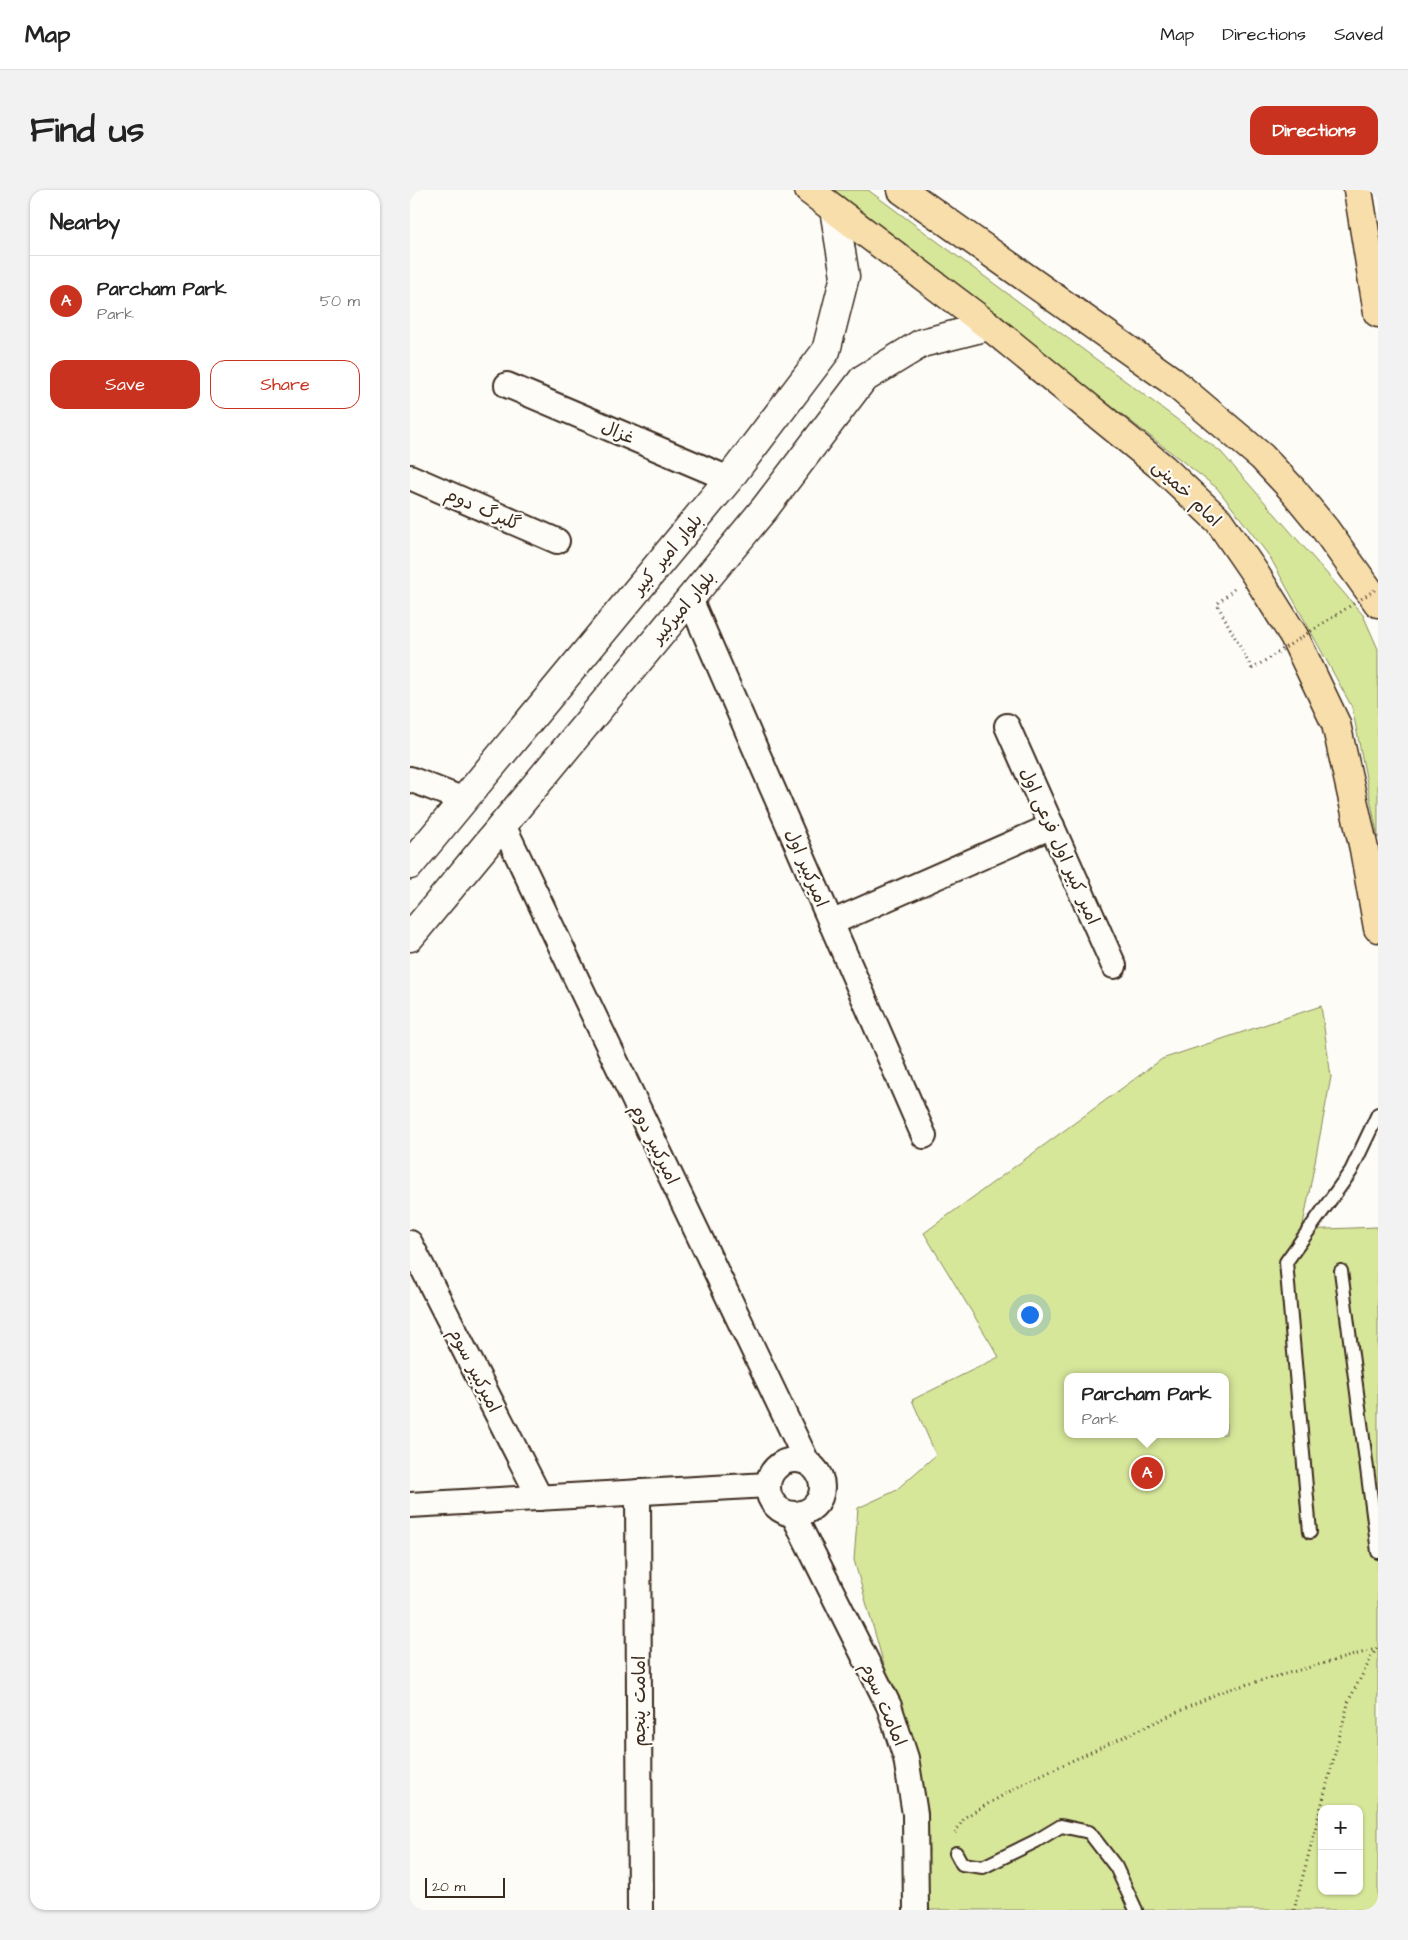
<!DOCTYPE html>
<html lang="en">
<head>
<meta charset="utf-8">
<style>
  :root { --surface:#fff; --page:#f2f2f2; --text:#222; --muted:#767676; --line:#e0e0e0; --accent:#c8321e }
  body { margin:0; font-family:"Architects Daughter","Playpen Sans Arabic",sans-serif; background:var(--page); color:var(--text) }
  .controls { position:absolute; right:15px; bottom:15px; display:grid; overflow:hidden; border-radius:10px; box-shadow:0 1px 4px #0004 }
  .controls button { width:45px; height:45px; display:grid; place-items:center; padding:0; border:0; border-bottom:1px solid var(--line); background:var(--surface); color:var(--text); font:25px sans-serif }
  .scale { position:absolute; left:15px; bottom:12px; width:80px; box-sizing:border-box; padding-left:5px; border:2px solid #3b2a1e; border-top:0; font-size:14px; line-height:18px; white-space:nowrap; color:#3b2a1e; -webkit-text-stroke:4px #fdfcf7; paint-order:stroke }
  .you { position:absolute; left:619px; top:1124px; width:18px; height:18px; margin:-12px; border:4px solid #fff; border-radius:50%; background:#1a73e8; box-shadow:0 0 0 8px #1a73e833 }
  .badge { display:grid; place-items:center; width:32px; height:32px; border-radius:50%; background:var(--accent); color:#fff; font-size:16px; font-weight:700 }
  .pin { position:absolute; translate:-50% -50%; border:2px solid #fff; box-shadow:0 1px 5px #0006 }
  .popup { position:absolute; left:654px; top:1183px; width:165px; height:65px; box-sizing:border-box; display:grid; place-content:center; border-radius:10px; background:var(--surface); filter:drop-shadow(0 1px 4px #0005); font-size:16px; white-space:nowrap; color:var(--muted) }
  .popup b { font-size:19px; color:var(--text) }
  .popup::after { content:''; position:absolute; left:50%; top:100%; margin-left:-10px; border:10px solid transparent; border-top-color:var(--surface) }
  .list { margin:0; padding:0; list-style:none }
  h2 { display:flex; justify-content:space-between; align-items:center; height:65px; margin:0; padding:0 20px; font-size:21px }
  h2 small { font-size:16px; font-weight:400; color:var(--muted) }
  .list li { display:grid; grid-template-columns:32px 1fr auto; gap:15px; align-items:center; box-sizing:border-box; height:90px; padding:0 20px; border-top:1px solid var(--line) }
  .list b { display:block; font-size:19px; white-space:nowrap }
  .list p { margin:0; font-size:16px; white-space:nowrap; color:var(--muted) }
  .list em { font-size:16px; font-style:normal; color:var(--muted) }
  .actions { display:flex; gap:10px; padding:15px 20px }
  .actions a { flex:1; padding:11px 0; border:1px solid var(--accent); border-radius:15px; text-align:center; font-size:18px; color:var(--accent) }
  .actions .main { background:var(--accent); color:#fff }
  .map { position:relative; flex:none; width:968px; height:1720px; overflow:hidden; border-radius:15px }
  header { display:flex; align-items:center; gap:30px; box-sizing:border-box; height:70px; padding:0 25px; background:var(--surface); border-bottom:1px solid var(--line) }
  header strong { font-size:24px }
  nav { display:flex; gap:28px; margin-inline-start:auto; font-size:18px }
  .intro { display:flex; align-items:center; justify-content:space-between; box-sizing:border-box; height:120px; padding:0 30px }
  h1 { margin:0; font-size:35px }
  .button { padding:12px 22px; border-radius:15px; background:var(--accent); color:#fff; font-size:18px; font-weight:700 }
  main { display:flex; gap:30px; padding:0 30px }
  aside { flex:1; background:var(--surface); border-radius:15px; box-shadow:0 1px 4px #0004 }
  .map>svg:first-child { display:block }
  .green { fill:#d7e79a; stroke:#89885c; fill-rule:evenodd }
  .lines { fill:none; stroke-linecap:round; stroke-linejoin:round }
  .lane-casing { stroke:#3b2a1e; stroke-width:16 }
  .street-casing { stroke:#3b2a1e; stroke-width:28 }
  .secondary-casing { stroke:#3b2a1e; stroke-width:31 }
  .highway-casing { stroke:#3b2a1e; stroke-width:31 }
  .path { stroke:#3b2a1e; stroke-width:3; stroke-dasharray:1 4; stroke-linecap:butt }
  .lane { stroke:#fdfcf7; stroke-width:12 }
  .street { stroke:#fdfcf7; stroke-width:24 }
  .secondary { stroke:#fdfcf7; stroke-width:28 }
  .highway { stroke:#f8deab; stroke-width:28 }
  .path-bridge { stroke:#3b2a1e; stroke-width:3; stroke-dasharray:1 4; stroke-linecap:butt }
  .labels { text-anchor:middle; stroke-width:4.5; stroke-linejoin:round; paint-order:stroke }
  .street-label { font-size:18px; fill:#3b2a1e; stroke:#fdfcf7 }
</style>
</head>
<body>
<header>
<strong>Map</strong>
<nav><a>Map</a><a>Directions</a><a>Saved</a></nav>
</header>
<div class="intro"><h1>Find us</h1><a class="button">Directions</a></div>
<main>
<aside>
<h2>Nearby<small></small></h2>
<ul class="list">
<li><span class="badge">A</span><div><b>Parcham Park</b><p>Park</p></div><em>50 m</em></li>
</ul>
<div class="actions"><a class="main">Save</a><a>Share</a></div>
</aside>
<div class="map">
<svg width="968" height="1720" viewBox="0 0 968 1720">
  <rect width="100%" height="100%" fill="#fdfcf7"/>
  <filter id="ink" filterUnits="userSpaceOnUse"><feTurbulence type="fractalNoise" baseFrequency=".02" numOctaves="2"/><feDisplacementMap in="SourceGraphic" scale="10" xChannelSelector="R" yChannelSelector="G"/><feConvolveMatrix kernelMatrix="1 2 1 2 8 2 1 2 1" color-interpolation-filters="sRGB"/></filter>
  <g filter="url(#ink)">
    <g class="green">
      <polygon points="422,0 458,0 811,262 953,425 968,459 968,648 942,517 860,367 807,298"/>
      <path d="M911,816l10,71 -29,153 75,-3 1,11v672h-452l-1,-11 4,-49 -8,-56 -67,-234 4,-52 37,-17 41,-36 -24,-55 87,-43 -75,-124 238,-174zM658,1187h158v57h-158zM912,1619h37v82h-37z"/>
    </g>
    <g class="lines">
      <g class="lane-casing">
        <g id="lane">
          <polyline points="931,1081 968,1362"/>
          <polyline points="900,1342 876,1072 941,981 968,924"/>
          <polyline points="546,1663 552,1674 573,1677 626,1651 651,1636 679,1642 706,1677 726,1720"/>
        </g>
      </g>
      <g class="street-casing">
        <g id="street">
          <polyline points="97,195 319,289"/>
          <polyline points="0,287 147,351"/>
          <polyline points="280,409 514,946"/>
          <polyline points="597,536 704,776"/>
          <polyline points="0,589 54,610"/>
          <polyline points="93,635 397,1272"/>
          <polyline points="421,733 642,636"/>
          <polyline points="0,1053 130,1308"/>
          <circle cx="385" cy="1297" r="27"/>
          <polyline points="228,1302 230,1720"/>
          <polyline points="0,1315 358,1295"/>
          <polyline points="383,1324 479,1516 496,1568 505,1624 506,1720"/>
        </g>
      </g>
      <g class="secondary-casing">
        <g id="secondary">
          <polyline points="0,675 319,289 416,161 435,86 424,19"/>
          <polyline points="0,747 355,318 453,189 512,153 579,136"/>
        </g>
      </g>
      <g class="highway-casing">
        <g id="highway">
          <polyline points="399,0 579,136 753,278 809,331 844,382 884,446 926,534 954,659 968,738"/>
          <polyline points="492,0 761,190 852,267 882,299 915,339 968,413"/>
          <polyline points="948,0 968,123"/>
        </g>
      </g>
      <g class="path">
        <polyline points="824,399 807,414 842,479"/>
        <polyline points="545,1643 555,1627 618,1591 813,1501 966,1459"/>
        <polyline points="884,1720 939,1510 968,1455"/>
      </g>
      <use href="#lane" class="lane"/>
      <use href="#street" class="street"/>
      <use href="#secondary" class="secondary"/>
      <use href="#highway" class="highway"/>
      <polyline class="path-bridge" points="842,479 968,398"/>
    </g>
  </g>
  <g class="labels">
    <g class="street-label">
      <text transform="translate(208 242) rotate(23)" y="6">غزال</text>
      <text transform="translate(777 303) rotate(44)" y="6">امام خمینی</text>
      <text transform="translate(73 319) rotate(24)" y="6">گلبرگ دوم</text>
      <text transform="translate(257 364) rotate(-50)" y="6">بلوار امیر کبیر</text>
      <text transform="translate(273 417) rotate(-50)" y="6">بلوار امیرکبیر</text>
      <text transform="translate(650 656) rotate(66)" y="6">امیر کبیر اول فرعی اول</text>
      <text transform="translate(397 678) rotate(67)" y="6">امیرکبیر اول</text>
      <text transform="translate(245 954) rotate(64)" y="6">امیرکبیر دوم</text>
      <text transform="translate(65 1180) rotate(63)" y="6">امیرکبیر سوم</text>
      <text transform="translate(229 1511) rotate(-90)" y="6">امامت پنجم</text>
      <text transform="translate(474 1514) rotate(67)" y="6">امامت سوم</text>
    </g>
  </g>
</svg>
<div class="controls">
<button>+</button>
<button>−</button>
</div>
<div class="scale">20 m</div>
<div class="you"></div>
<div class="pin badge" style="left:737px;top:1283px">A</div>
<div class="popup"><b>Parcham Park</b>Park</div>
</div>
</main>
</body>
</html>
